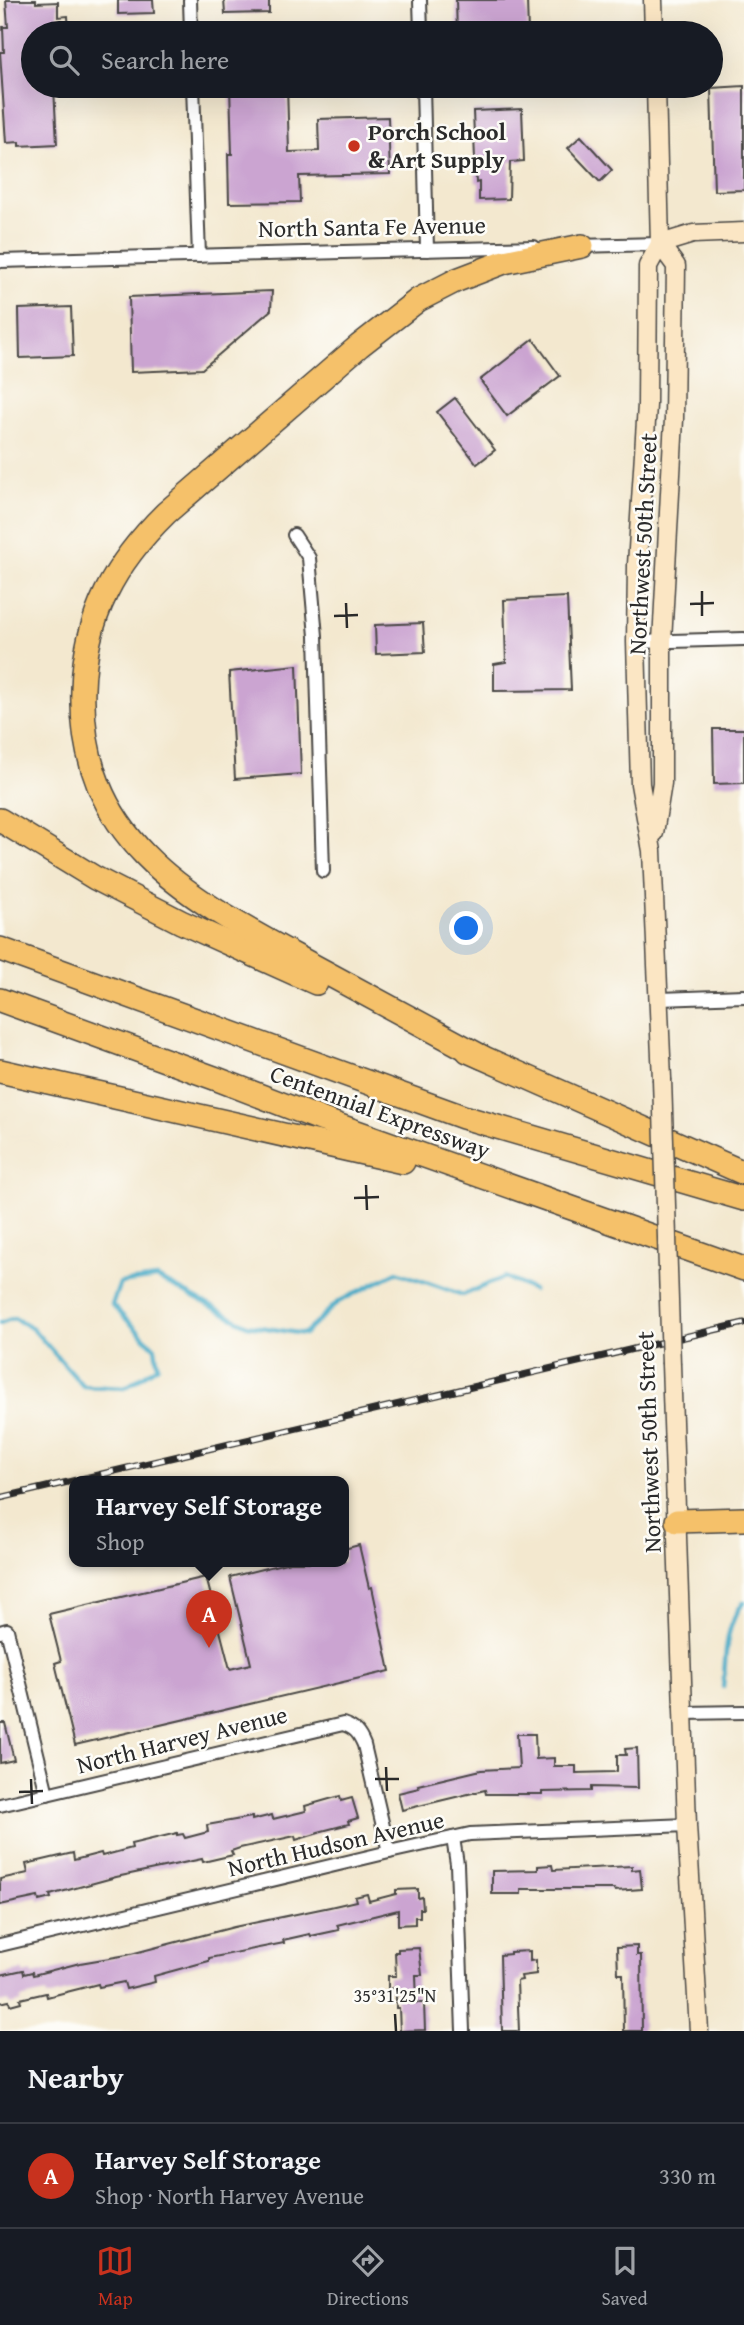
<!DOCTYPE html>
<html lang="en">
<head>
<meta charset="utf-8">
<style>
  :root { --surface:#171b24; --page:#242831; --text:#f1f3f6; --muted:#9ea1a6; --line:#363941; --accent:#c8321e }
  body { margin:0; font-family:"Gentium Book Plus",serif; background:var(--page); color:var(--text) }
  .you { position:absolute; left:467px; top:929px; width:24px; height:24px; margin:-18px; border:5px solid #fff; border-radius:50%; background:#1a73e8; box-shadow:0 0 0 10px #1a73e833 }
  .badge { display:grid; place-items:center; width:46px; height:46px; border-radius:50%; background:var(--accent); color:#fff; font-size:23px; font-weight:700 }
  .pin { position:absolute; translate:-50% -58px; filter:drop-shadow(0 2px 4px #0008) }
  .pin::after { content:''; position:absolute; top:37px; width:24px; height:21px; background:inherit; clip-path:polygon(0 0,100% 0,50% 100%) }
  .popup { position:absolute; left:69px; top:1476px; width:280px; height:91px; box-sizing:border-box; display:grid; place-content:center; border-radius:14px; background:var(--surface); filter:drop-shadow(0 2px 5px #0005); font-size:23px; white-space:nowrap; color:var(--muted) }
  .popup b { font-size:26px; color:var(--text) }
  .popup::after { content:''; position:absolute; left:50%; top:100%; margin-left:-14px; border:14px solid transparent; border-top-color:var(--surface) }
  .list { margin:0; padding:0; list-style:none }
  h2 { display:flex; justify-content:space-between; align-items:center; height:91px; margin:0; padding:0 28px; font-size:30px }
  h2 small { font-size:23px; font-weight:400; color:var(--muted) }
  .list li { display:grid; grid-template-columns:46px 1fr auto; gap:21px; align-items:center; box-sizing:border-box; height:105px; padding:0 28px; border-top:2px solid var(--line) }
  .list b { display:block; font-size:26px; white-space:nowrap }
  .list p { margin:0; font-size:23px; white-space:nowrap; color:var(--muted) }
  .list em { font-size:23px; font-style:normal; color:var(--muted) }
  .icon { flex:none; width:38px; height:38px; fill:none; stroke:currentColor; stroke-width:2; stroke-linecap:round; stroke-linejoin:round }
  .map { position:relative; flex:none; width:744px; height:2031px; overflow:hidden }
  .search { position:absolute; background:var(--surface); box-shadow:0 7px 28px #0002; left:21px; right:21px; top:21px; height:77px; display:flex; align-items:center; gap:18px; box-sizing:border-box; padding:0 24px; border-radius:38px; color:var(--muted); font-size:26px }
  .sheet { height:196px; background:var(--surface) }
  nav { display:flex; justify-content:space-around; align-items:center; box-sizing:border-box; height:98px; border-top:2px solid var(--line); background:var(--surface); font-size:19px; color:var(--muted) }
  nav a { display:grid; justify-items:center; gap:4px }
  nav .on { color:var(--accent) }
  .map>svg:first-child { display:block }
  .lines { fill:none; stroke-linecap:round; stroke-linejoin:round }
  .stream { stroke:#47abc7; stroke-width:4.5 }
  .building { fill:#cba4d1 }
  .minor-casing { stroke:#494744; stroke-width:16 }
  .secondary-casing { stroke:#494744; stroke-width:21 }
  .motorway-casing { stroke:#494744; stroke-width:26 }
  .minor { stroke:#fff; stroke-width:12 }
  .secondary { stroke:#fbe6c4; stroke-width:18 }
  .motorway { stroke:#f5c16b; stroke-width:23 }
  .rail-casing { stroke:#2b2b2b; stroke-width:7 }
  .rail { stroke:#fdfcf7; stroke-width:4.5; stroke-dasharray:13; stroke-linecap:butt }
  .secondary-bridge-casing { stroke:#494744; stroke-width:21; stroke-linecap:butt }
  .secondary-bridge { stroke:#fbe6c4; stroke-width:18 }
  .ticks { fill:none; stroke:#2b2b2b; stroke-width:2.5 }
  .poi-dot { fill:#c8321e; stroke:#fdfcf7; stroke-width:2.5 }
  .labels { text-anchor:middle; stroke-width:5; stroke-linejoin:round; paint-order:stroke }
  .poi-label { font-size:24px; font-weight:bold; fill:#2b2b2b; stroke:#fdfcf7; text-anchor:start }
  .street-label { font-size:24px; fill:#2b2b2b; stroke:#fdfcf7 }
  .ticks-label { font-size:18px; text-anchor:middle; fill:#2b2b2b; stroke:#fdfcf7; stroke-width:5; stroke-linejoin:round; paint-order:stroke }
</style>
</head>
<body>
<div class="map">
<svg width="744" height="2031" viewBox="0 0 744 2031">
  <rect width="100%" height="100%" fill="#fdfcf7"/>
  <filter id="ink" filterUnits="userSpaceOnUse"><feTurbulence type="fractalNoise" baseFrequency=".0143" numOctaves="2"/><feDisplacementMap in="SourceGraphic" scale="14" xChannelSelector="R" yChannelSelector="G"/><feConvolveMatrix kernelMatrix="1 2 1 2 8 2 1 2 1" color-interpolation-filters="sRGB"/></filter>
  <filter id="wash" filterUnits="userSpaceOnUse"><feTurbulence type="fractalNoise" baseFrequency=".00686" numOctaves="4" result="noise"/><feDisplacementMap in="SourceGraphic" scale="28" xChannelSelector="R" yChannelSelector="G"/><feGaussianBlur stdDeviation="1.57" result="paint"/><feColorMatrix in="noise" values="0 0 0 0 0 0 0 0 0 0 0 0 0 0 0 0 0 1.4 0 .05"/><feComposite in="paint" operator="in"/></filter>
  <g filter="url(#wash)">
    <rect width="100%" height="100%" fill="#f3e8cf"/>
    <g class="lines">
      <g class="stream">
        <polyline points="0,1323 14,1318 33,1329 83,1386 125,1388 158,1366 155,1348 112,1305 120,1283 157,1278 247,1325 304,1334 338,1302 397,1272 463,1295 505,1277 533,1290"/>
        <path d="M723,1687c3,-29 1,-62 21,-85"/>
      </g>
    </g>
    <g id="blocks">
      <g class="building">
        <polygon points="6,0 36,0 36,3 58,2 58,17 68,16 69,33 33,33 33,86 50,86 50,89 54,88 57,144 19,146 19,142 6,143 0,52 4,52 3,27 8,27"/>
        <polygon points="118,0 153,0 154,13 118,14"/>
        <polygon points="224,0 269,0 269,13 225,14"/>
        <polygon points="456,0 527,0 528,33 457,33"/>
        <polygon points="230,86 287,86 289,152 319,151 318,119 388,117 390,174 299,176 300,202 229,203 228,154 232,154"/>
        <polygon points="744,86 744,190 714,191 711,88"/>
        <polygon points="522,109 524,161 510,162 509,199 479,200 479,182 476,183 473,111"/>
        <polygon points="581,136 612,170 600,182 568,148"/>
        <polygon points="272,291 271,310 202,369 131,372 129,297"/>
        <polygon points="71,307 73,356 20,358 19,309"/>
        <polygon points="533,339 560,376 507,416 480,380"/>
        <polygon points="455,398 495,450 477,464 437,412"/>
        <polygon points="567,597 571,690 494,691 494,664 506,662 504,600"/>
        <polygon points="423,623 425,652 376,654 375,625"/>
        <polygon points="297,665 301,774 235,779 229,672"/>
        <polygon points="713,729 744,729 744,783 714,784"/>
        <polygon points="359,1545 369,1588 372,1587 390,1671 75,1745 55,1663 61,1661 49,1614 206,1577 230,1669 251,1664 230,1577 290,1562 344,1562 344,1549"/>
        <polygon points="0,1723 5,1723 14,1760 0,1763"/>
        <polygon points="517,1734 535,1734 536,1759 554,1758 554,1766 576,1766 576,1773 614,1772 617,1771 617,1755 626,1755 625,1749 637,1748 638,1788 591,1787 591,1791 542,1792 542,1794 486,1794 485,1790 402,1810 398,1793 419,1788 418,1785 481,1770 519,1768"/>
        <polygon points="340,1796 341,1801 352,1798 358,1818 348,1821 349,1824 318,1832 319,1833 296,1840 295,1836 240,1848 231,1851 233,1855 203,1862 202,1859 116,1877 50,1895 51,1898 39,1901 38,1897 0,1905 0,1879 28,1873 26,1864 73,1853 74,1860 101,1853 102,1856 132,1848 131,1844 177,1833 177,1835 183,1834 185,1838 208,1832 207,1825 252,1817 252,1820 272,1815 273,1819 306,1811 305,1806"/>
        <polygon points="552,1865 553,1870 632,1866 632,1870 640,1869 642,1889 615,1891 614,1889 521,1889 521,1894 492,1894 492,1871 538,1870 538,1866"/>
        <polygon points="418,1889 418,1898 422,1897 423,1909 420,1909 420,1917 415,1917 415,1924 398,1925 398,1910 337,1925 339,1930 311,1936 310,1934 283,1940 284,1943 209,1958 209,1961 154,1976 155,1982 126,1989 124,1982 99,1987 98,1984 47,1997 46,1993 20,1999 21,2002 10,2005 9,2001 0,2003 0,1975 23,1970 24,1974 32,1972 33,1975 80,1963 127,1955 234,1927 330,1907 356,1901 355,1897 367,1894 369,1901 396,1894 396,1890"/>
        <polygon points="637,1946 637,1955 641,1955 642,2031 624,2031 623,1974 618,1974 617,1947"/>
        <polygon points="419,1948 422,1975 416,1975 417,2003 424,2003 425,2030 400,2031 399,2008 396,2008 396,1988 388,1989 388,1976 396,1976 395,1952 398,1952 398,1949"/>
        <polygon points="530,1951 530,1961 536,1960 536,1974 521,1976 522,1980 517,1981 519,2031 502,2031 500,1955 510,1954 510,1952"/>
      </g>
    </g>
  </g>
  <g filter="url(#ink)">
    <use href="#blocks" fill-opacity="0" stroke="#494744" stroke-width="2"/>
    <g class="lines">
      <g class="minor-casing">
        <g id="minor">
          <polyline points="190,0 191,33"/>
          <polyline points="420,0 421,33"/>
          <polyline points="193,86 199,256"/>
          <polyline points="423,86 427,250"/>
          <polyline points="576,246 660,244"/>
          <polyline points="0,261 534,247"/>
          <polyline points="294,535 309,558 316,636 323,871"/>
          <polyline points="636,642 744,639"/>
          <polyline points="660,999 744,996"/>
          <polyline points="0,1632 7,1630 47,1794"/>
          <polyline points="683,1713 744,1712"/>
          <path d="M0,1805l343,-81c12,4 16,9 21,21l25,107"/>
          <polyline points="453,1838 457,1864 463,2031"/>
          <polyline points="0,1945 389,1852 470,1834 687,1825"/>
        </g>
      </g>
      <g class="secondary-casing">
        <g id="secondary">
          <polyline points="653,0 654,33"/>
          <polyline points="656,86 660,244 648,266 647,405 637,565 636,642 640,784 652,851 662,1079"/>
          <polyline points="660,244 693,234 744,232"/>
          <polyline points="654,833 662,783 662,642 674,419 675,341 676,266 660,244"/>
          <polyline points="671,1364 687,1825 699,2031"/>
        </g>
      </g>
      <g class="motorway-casing">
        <g id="motorway">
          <polyline points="0,820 95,878 181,922 316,983"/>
          <polyline points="0,949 463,1117 744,1199"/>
          <polyline points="0,1000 217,1079 323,1120 744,1269"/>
          <polyline points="468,1051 744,1173"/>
          <path d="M482,1057c-58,-31 -115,-62 -172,-93 -117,-64 -232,-120 -227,-275 2,-73 32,-126 83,-176l193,-167 59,-46 39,-20 47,-18 78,-16"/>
          <polyline points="0,1071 403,1162"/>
          <polyline points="677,1521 744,1519"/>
        </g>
      </g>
      <use href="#minor" class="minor"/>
      <use href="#secondary" class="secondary"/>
      <use href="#motorway" class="motorway"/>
      <g class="rail-casing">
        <polyline id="rail" points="0,1498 744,1323"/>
      </g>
      <use href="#rail" class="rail"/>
      <g class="secondary-bridge-casing">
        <polyline id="secondary-bridge" points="662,1079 671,1364"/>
      </g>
      <use href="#secondary-bridge" class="secondary-bridge"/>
    </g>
  </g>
  <path class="ticks" d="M702,591v25M346,603l1,25M690,604l24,-1M334,616l24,-1M366,1185l1,25M354,1198l25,-1M386,1767l1,24M31,1779l1,25M375,1779h24M19,1792l24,-1M395,2014l1,17"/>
  <circle class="poi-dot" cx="354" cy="146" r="7"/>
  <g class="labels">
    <g class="poi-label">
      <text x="368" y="140">Porch School<tspan x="368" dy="28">&amp; Art Supply</tspan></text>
    </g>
    <g class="street-label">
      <text transform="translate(372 227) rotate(-1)" y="8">North Santa Fe Avenue</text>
      <text transform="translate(643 544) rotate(-87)" y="8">Northwest 50th Street</text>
      <text transform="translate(380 1112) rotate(20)" y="8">Centennial Expressway</text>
      <text transform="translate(649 1442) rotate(-92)" y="8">Northwest 50th Street</text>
      <text transform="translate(182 1740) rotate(-14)" y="8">North Harvey Avenue</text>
      <text transform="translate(336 1844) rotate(-13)" y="8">North Hudson Avenue</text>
    </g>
  </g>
  <g class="ticks-label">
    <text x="395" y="2002">35°31'25"N</text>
  </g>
</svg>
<div class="you"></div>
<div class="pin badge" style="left:209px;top:1648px">A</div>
<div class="popup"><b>Harvey Self Storage</b>Shop</div>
<div class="search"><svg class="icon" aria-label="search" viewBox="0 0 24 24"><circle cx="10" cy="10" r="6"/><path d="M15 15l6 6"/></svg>Search here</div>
</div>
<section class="sheet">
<h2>Nearby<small></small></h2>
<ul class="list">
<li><span class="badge">A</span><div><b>Harvey Self Storage</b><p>Shop · North Harvey Avenue</p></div><em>330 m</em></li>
</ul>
</section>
<nav>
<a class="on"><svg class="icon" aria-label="map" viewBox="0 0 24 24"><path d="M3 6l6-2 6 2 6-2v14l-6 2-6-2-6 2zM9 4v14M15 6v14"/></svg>Map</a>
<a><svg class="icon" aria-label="directions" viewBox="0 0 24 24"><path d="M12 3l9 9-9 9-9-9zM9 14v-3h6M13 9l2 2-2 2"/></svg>Directions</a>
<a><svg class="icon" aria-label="saved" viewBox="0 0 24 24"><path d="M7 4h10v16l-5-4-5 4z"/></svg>Saved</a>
</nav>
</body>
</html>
